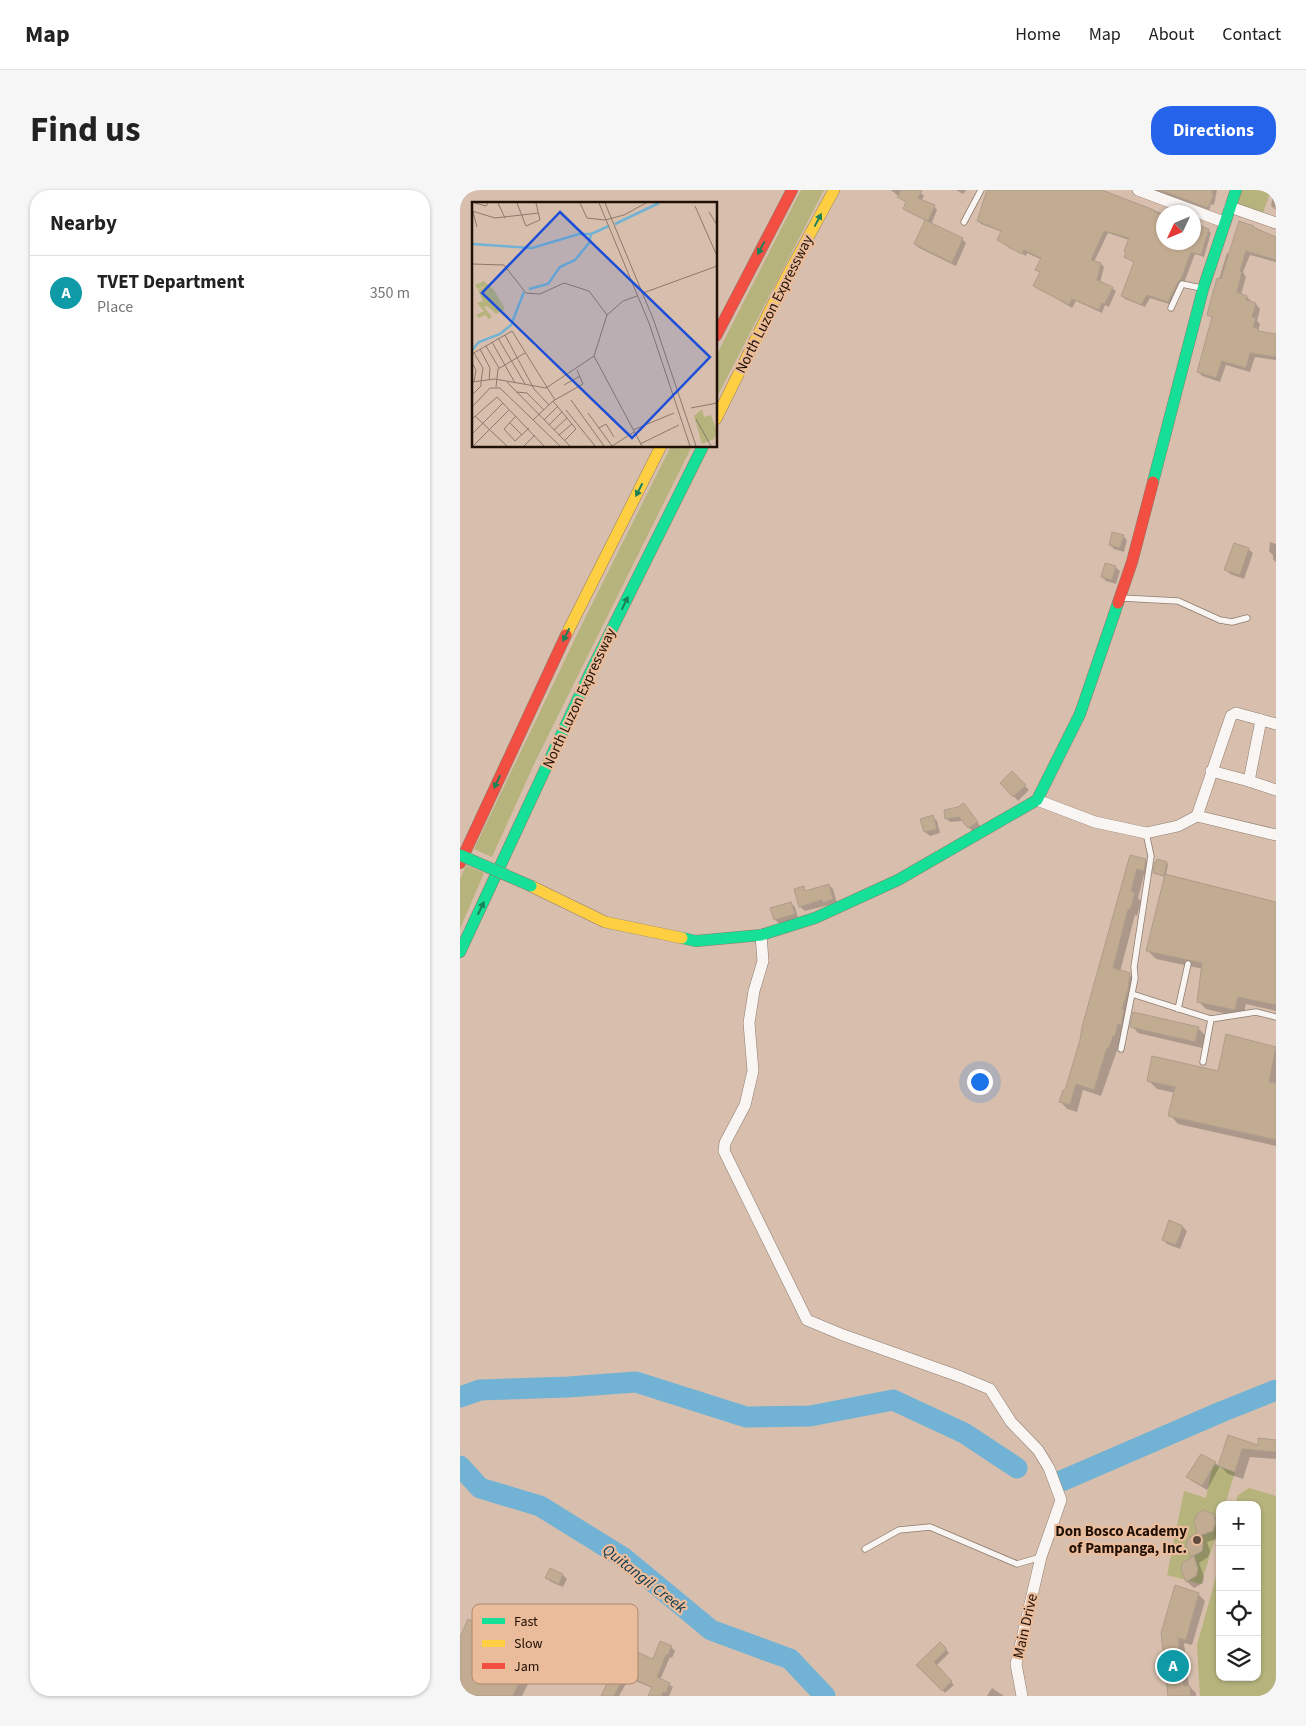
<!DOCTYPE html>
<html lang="en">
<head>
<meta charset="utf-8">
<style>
  :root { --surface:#fff; --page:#f6f6f6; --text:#222; --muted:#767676; --line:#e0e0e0; --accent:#2563eb }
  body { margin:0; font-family:"Source Sans 3",sans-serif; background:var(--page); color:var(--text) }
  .controls { position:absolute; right:15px; bottom:15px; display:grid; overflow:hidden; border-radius:10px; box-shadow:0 1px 4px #0004 }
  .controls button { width:45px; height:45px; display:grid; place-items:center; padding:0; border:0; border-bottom:1px solid var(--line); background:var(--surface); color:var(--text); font:25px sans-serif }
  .compass { position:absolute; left:696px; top:15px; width:45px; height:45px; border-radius:50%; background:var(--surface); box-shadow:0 1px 4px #0004; rotate:226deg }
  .you { position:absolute; left:519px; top:891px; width:18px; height:18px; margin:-12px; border:4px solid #fff; border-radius:50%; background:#1a73e8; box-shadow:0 0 0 8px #1a73e833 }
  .badge { display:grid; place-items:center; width:32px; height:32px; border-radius:50%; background:var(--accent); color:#fff; font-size:16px; font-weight:700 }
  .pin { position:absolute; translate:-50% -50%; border:2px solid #fff; box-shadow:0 1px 5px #0006 }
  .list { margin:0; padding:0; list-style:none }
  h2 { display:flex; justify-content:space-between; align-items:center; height:65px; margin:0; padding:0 20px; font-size:21px }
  h2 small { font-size:16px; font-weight:400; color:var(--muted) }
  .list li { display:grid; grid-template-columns:32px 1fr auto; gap:15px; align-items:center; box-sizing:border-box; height:75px; padding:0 20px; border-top:1px solid var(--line) }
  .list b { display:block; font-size:19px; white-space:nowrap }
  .list p { margin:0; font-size:16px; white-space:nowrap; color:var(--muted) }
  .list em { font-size:16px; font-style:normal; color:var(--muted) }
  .icon { flex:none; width:28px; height:28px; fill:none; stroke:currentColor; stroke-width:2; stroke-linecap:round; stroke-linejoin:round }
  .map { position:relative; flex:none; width:816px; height:1506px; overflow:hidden; border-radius:20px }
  header { display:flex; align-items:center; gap:30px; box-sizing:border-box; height:70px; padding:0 25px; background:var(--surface); border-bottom:1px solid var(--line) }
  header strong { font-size:24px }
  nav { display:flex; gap:28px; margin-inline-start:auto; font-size:18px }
  .intro { display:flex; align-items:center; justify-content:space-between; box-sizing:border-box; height:120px; padding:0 30px }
  h1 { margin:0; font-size:35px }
  .button { padding:12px 22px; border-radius:20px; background:var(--accent); color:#fff; font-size:18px; font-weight:700 }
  main { display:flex; gap:30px; padding:0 30px }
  aside { flex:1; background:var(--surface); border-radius:20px; box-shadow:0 1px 4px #0004 }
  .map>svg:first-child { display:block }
  .green { fill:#b6b37d }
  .shadow { fill:#0003 }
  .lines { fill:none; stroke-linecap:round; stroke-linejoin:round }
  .river { stroke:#72b2d4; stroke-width:21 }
  .building { fill:#c1ab91; stroke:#ae9d8d }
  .lane-casing { stroke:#8d7b6d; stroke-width:7 }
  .street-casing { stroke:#8d7b6d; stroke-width:12 }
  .fast-casing { stroke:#8d7b6d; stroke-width:12 }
  .slow-casing { stroke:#8d7b6d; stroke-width:12 }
  .jam-casing { stroke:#8d7b6d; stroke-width:12 }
  .lane { stroke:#f9f5f3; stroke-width:5.5 }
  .street { stroke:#f9f5f3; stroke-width:11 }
  .fast { stroke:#16e098; stroke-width:11 }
  .slow { stroke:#ffcf43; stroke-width:11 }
  .jam { stroke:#f24e42; stroke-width:11 }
  .fast-bridge-casing { stroke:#8d7b6d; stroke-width:12; stroke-linecap:butt }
  .fast-bridge { stroke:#16e098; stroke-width:11 }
  .oneway { fill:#1a8256 }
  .poi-dot { fill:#604d40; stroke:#eabc9b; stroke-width:2 }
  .labels { text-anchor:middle; stroke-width:4.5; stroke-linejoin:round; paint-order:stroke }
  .street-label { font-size:15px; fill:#201005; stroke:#eabc9b }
  .poi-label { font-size:15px; font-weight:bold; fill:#201005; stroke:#eabc9b; text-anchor:end }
  .water-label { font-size:16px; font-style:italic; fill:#0d3950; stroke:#eabc9b }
  .inset-river { fill:none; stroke:#72b2d4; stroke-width:2.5 }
  .inset-road { fill:none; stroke:#8e796a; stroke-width:1 }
  .view { fill:#1d4ed8; fill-opacity:0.15; stroke:#1d4ed8; stroke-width:2.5 }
  .inset-edge { fill:none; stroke:#201005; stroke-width:2.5 }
  .key { fill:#eabc9b; stroke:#ad886e; stroke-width:1 }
  .key-label { font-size:14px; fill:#201005 }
</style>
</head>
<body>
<header>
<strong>Map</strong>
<nav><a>Home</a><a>Map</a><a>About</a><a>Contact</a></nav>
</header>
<div class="intro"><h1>Find us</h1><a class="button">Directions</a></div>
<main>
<aside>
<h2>Nearby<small></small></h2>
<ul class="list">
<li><span class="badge" style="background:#0f9aa8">A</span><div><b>TVET Department</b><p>Place</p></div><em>350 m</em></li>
</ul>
</aside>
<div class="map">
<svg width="816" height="1506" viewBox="0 0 816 1506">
  <rect width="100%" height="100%" fill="#d8bfad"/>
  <g class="green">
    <polygon points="341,0 364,0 256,209 256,166"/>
    <polygon points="778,0 811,0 803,23 774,13"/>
    <polygon points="211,256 232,256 76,570 32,667 14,659 126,426"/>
    <polygon points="6,675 24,683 0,739 0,689"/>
    <polygon points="753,1274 775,1282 765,1315 760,1315 760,1333 741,1394 707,1385 724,1301 746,1308"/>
    <polygon points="789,1298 816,1306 816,1506 740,1506 737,1455 760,1372 760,1487 797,1487 797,1315 775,1315 778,1305"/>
  </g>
  <g class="shadow">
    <polygon points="431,0 458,0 464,6 461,11 474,16 477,20 471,35 502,49 506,53 496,76 459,58 455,54 466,31 448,22 444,19 447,13"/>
    <polygon points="496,0 506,0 503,4"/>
    <polygon points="529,0 639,0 704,24 704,52 734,52 734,35 748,40 751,43 744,67 735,64 724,93 712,115 690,108 685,117 665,109 662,106 675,73 666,67 669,50 648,43 634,72 641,74 644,77 640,93 652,98 656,101 649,117 645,115 642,123 616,111 612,118 574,95 581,83 577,80 582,70 567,63 566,66 542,53 538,50 542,42 521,34 518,31"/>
    <polygon points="694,0 757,0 754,15 751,14 749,20"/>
    <polygon points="814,0 816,0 816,20 811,16"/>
    <polygon points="816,48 816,72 790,65 783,82 786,87 781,105 787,107 791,111 791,113 796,114 800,119 797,131 800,134 798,140 801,143 816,145 816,170 795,167 790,182 766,175 760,192 742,186 738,181 753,129 748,124 767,63 770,64"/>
    <polygon points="663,346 667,350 664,362 654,359 650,355"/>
    <polygon points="810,352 816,354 816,372 813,369 813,365 809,361"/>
    <polygon points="788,359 793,363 784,389 770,384 766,380"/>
    <polygon points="655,377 660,381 656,394 646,391 642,387"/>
    <polygon points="552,583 569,600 558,611 541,593"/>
    <polygon points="507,619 521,637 512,641 503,631 490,632 486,628"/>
    <polygon points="473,627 477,631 480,643 470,646 465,642 462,630"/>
    <polygon points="671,667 685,670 692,677 691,687 684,685 678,708 681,711 677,726 675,725 660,782 669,785 677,792 669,827 670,828 668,841 665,840 660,852 641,906 623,900 617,922 607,919 600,911 605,902 621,850"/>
    <polygon points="707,673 708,675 706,685 816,713 816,821 786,814 783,828 746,819 738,811 743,779 696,769 688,761 705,687 694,683"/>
    <polygon points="369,695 373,699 377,713 345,721 340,717 343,698 347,701"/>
    <polygon points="331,713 335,717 338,728 319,734 315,729"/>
    <polygon points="672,836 738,838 745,845 742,858 678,843"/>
    <polygon points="767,846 816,858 816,956 718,934 710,925 715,903 697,899 688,890 759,882"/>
    <polygon points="723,1037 727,1041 720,1059 707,1054 703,1049"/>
    <polygon points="769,1247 799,1257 816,1251 816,1269 790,1267 783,1289 768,1284 760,1276 747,1300 732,1291 728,1287 755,1273 759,1276"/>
    <polygon points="753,1325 760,1332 760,1348 747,1352 750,1361 748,1367 739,1373 744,1387 743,1393 734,1398 727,1392 722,1380 734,1368 727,1355"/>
    <polygon points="90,1380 103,1385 107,1389 103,1397 91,1392 87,1388"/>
    <polygon points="738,1404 745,1411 732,1455 724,1453 729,1496 736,1503 736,1506 709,1506 703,1443"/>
    <polygon points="0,1451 64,1457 71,1463 60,1487 68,1494 62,1506 0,1506"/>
    <polygon points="480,1453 489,1463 476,1476 494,1495 485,1503 458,1475"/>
    <polygon points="211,1457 215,1461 212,1468 210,1467 200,1490 213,1497 209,1506 189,1506 192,1498 173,1490 171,1494 167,1492 159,1506 142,1506 161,1467 194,1470"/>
    <polygon points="532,1498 544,1506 527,1506"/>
  </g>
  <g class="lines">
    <g class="river">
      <polyline points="0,1207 20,1200 108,1197 176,1192 286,1227 350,1226 433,1210 504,1243 557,1278"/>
      <polyline points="0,1276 20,1298 80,1316 164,1368 251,1440 330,1469 365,1506"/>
      <polyline points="599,1292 761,1222 816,1200"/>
    </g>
  </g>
  <g class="building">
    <polygon points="441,0 462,0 458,8 475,15 468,31 443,19 446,12 437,7"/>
    <polygon points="527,0 642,0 694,20 694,22 704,25 704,52 734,52 734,34 749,39 741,65 731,62 721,89 718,92 708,112 687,105 681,115 661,106 674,72 664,67 666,62 664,61 669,48 644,41 631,70 641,73 637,90 653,97 645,114 642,113 639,120 612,109 609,115 573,96 580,82 575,80 581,68 564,60 562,64 548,57 548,56 537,50 541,41 517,31"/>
    <polygon points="700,0 753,0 752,3 754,4 748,18"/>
    <polygon points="465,30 503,48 492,73 454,54"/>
    <polygon points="779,31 794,36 793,37 816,47 816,70 786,61 780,81 782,82 777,102 787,106 786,110 796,113 792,127 796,128 793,137 799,139 798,141 816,144 816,167 790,163 786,178 762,171 756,188 737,182 752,127 747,125 753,102 757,88 761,89"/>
    <polygon points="652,342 664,345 660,358 649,355"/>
    <polygon points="774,353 789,358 780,385 764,380"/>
    <polygon points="645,373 656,376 652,390 641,387"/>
    <polygon points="552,581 566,595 553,607 540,593"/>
    <polygon points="504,613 518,632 508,638 499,627 485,629 484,620 498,617"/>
    <polygon points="473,625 477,639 464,642 460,629"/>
    <polygon points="670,665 686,669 684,681 677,679 671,701 675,703 670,720 668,719 653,778 670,783 668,800 662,819 664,820 661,835 658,834 655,846 653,846 649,858 647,858 634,900 616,894 610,915 599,912 603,900 605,900 620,850 622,837"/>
    <polygon points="697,669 707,672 704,686 693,683 695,672 696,672"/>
    <polygon points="705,684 816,712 816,815 778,807 775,820 737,812 742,773 686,761"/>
    <polygon points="369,694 373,709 363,713 362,710 339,717 334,699 344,696 345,701"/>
    <polygon points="331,712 335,724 314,730 310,718"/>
    <polygon points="673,822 739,837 735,852 670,837"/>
    <polygon points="766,844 816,857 809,892 816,893 816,950 708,926 715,897 687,891 692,866 758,881"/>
    <polygon points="709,1030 723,1036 716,1055 702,1050"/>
    <polygon points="768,1245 798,1255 798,1248 816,1250 816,1262 782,1259 775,1282 758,1276"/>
    <polygon points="741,1264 756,1272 742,1296 726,1287"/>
    <polygon points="744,1320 754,1324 756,1332 753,1341 741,1345 743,1354 742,1361 731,1367 726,1355 728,1348 737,1343 734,1331 737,1324"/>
    <polygon points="734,1366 738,1379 736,1386 726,1392 721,1380 722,1373"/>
    <polygon points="90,1378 103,1384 99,1394 85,1388"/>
    <polygon points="715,1395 739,1403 726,1450 718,1448 724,1496 730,1496 731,1506 708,1506 701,1443"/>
    <polygon points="8,1429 65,1456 53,1482 62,1486 53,1506 0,1506 0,1447"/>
    <polygon points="200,1451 212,1456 208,1465 206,1465 197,1487 210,1493 206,1503 203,1502 202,1506 188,1506 192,1497 169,1487 167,1491 163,1489 154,1506 141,1506 160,1466 158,1465 162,1455 193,1469"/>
    <polygon points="480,1452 487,1459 474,1472 492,1491 482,1501 456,1475"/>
  </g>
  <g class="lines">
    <g class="lane-casing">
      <g id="lane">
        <polyline points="504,32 521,0"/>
        <polyline points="711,118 722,94 741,98"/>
        <polyline points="661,408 718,411 760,430 772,432 787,428"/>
        <polyline points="672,804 751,829 796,822 816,827"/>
        <polyline points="718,819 728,774"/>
        <polyline points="661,859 675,788 674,777 691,666 686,643"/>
        <polyline points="743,872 751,829"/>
        <polyline points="405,1359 439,1340 470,1337 557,1374 581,1367"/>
      </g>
    </g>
    <g class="street-casing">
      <g id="street">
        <polyline points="678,0 764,32"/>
        <polyline points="770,17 816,33"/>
        <polyline points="751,581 789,591 816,600"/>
        <polyline points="789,591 801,530"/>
        <polyline points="577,610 635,632 686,643 718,636 737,626 816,645"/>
        <polyline points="737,626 771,526 776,523 816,534"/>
        <polyline points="301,745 303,771 294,801 289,833 293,881 285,915 265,953 264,961 347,1130 383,1145 501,1187 530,1199 551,1232 578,1260 589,1278 601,1310 581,1367 556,1474 562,1506"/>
      </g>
    </g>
    <g class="fast-casing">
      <g id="fast">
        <polyline points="693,292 743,99 776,0"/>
        <polyline points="222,748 236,751 301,745 355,728 438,690 577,610 620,524 658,413"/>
        <polyline points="0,762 130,483 243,256"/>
      </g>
    </g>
    <g class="slow-casing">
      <g id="slow">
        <polyline points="256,229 326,88 374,0"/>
        <polyline points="106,445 201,256"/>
        <polyline points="71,696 145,732 222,748"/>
      </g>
    </g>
    <g class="jam-casing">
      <g id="jam">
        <polyline points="256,146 332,0"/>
        <polyline points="658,413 672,372 693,292"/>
        <polyline points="0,673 106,445"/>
      </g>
    </g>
    <use href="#lane" class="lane"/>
    <use href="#street" class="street"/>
    <use href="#fast" class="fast"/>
    <use href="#slow" class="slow"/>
    <use href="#jam" class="jam"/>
    <g class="fast-bridge-casing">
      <polyline id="fast-bridge" points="0,665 71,696"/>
    </g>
    <use href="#fast-bridge" class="fast-bridge"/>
  </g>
  <defs><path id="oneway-solid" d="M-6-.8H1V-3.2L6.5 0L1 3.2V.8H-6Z" transform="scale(1.25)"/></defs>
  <g class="oneway">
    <use href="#oneway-solid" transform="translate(358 30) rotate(-62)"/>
    <use href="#oneway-solid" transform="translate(301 58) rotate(118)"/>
    <use href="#oneway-solid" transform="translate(179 300) rotate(117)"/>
    <use href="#oneway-solid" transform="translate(165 413) rotate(-64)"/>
    <use href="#oneway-solid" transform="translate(106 445) rotate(117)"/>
    <use href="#oneway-solid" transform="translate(37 592) rotate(115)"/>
    <use href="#oneway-solid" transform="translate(21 718) rotate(-65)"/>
  </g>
  <circle class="poi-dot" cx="737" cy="1350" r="5"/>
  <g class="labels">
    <g class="street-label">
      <text transform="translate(314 114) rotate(-63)" y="5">North Luzon Expressway</text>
      <text transform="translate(119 508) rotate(-65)" y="5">North Luzon Expressway</text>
      <text transform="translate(565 1436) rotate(-77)" y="5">Main Drive</text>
    </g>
    <g class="poi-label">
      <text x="727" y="1346">Don Bosco Academy<tspan x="727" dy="17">of Pampanga, Inc.</tspan></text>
    </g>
    <g class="water-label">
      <text transform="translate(185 1388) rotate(38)" y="6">Quitangil Creek</text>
    </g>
  </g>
  <g transform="translate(12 12)">
    <rect width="245" height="245" fill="#d8bfad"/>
    <path d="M12,79l10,9 11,19 -9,5 -9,-8 -3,1 8,10 -3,2 -4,-4 -6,3 -3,-3 8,-4 -7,-8 6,-2 -5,-11 7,-4 -8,3 -2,-4zM230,207l2,8 7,-2 6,16 -3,8 -12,5 -8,-28z" fill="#b6b37d"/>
    <path class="inset-river" d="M143,22l44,-21M0,42l60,4 47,-14h12l18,-8M57,87l19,-5 12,-17 15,-7 14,-17 2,-9M0,148l7,-8 21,-8 11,-9 13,-33"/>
    <path class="inset-road" d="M3,1l11,3 2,-3M26,1l7,15M45,1l9,23 14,-6 -4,-17M108,1l7,15 18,2 19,-5 22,-12M127,1l50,120 41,123M133,1l49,118 42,125M223,4l22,50M0,9l23,7 44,-5M1,10l4,15M237,10l8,13M0,62l32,1 22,28 14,1 24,-11 25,8 18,24M171,91l74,-27M165,94l-14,5 -16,14 -13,41 48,90M33,133l29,54M26,136l27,46M20,140l23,41M14,144l13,22M8,147l10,19 -1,12M2,151l9,15 -2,13M0,152l40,-23 43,69M0,161l4,7 -2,12M0,180l23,-3 51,9 48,-32M35,180l63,64M92,183l16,-9M24,185l2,-18 27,-16M62,187l15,16M44,190l11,1 17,17M0,193l9,-9v-5M99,198l33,46M81,199l23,28 -12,12M0,205l18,-19h10l60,58M219,206l26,-5M94,208l29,36M116,211l24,33M3,214l32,30M44,214l-12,13 11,12 14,-13M0,217l25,-22 47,49M224,217l15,27M61,218l20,-19 30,-17 -6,-14M72,218l13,-13M38,221l12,12M77,223l13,-13M127,226l7,-4 8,13M82,228l13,-12M161,228l41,-17M0,232l31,-31M87,233l13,-11M168,242l39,-19M1,244l36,-36M52,244l11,-11M140,244l22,-14"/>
    <path class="view" d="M88,10l150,145 -78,81 -150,-145z"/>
    <rect width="245" height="245" class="inset-edge"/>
  </g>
  <rect x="12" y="1414" width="166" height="80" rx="8" class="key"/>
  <rect x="22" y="1428" width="23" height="6" fill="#16e098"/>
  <rect x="22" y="1450" width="23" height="7" fill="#ffcf43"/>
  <rect x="22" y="1473" width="23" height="6" fill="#f24e42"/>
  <g class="key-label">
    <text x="54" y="1436">Fast</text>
    <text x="54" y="1458">Slow</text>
    <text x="54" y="1481">Jam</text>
  </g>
</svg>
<div class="controls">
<button>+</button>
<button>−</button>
<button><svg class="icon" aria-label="locate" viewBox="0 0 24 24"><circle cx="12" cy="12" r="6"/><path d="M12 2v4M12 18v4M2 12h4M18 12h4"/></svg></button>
<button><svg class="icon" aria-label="layers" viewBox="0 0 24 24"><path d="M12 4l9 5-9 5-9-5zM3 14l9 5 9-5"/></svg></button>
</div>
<svg class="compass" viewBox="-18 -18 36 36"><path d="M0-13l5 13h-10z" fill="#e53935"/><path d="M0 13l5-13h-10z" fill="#767676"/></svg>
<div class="you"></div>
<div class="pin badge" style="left:713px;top:1476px;background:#0f9aa8">A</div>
</div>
</main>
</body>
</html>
